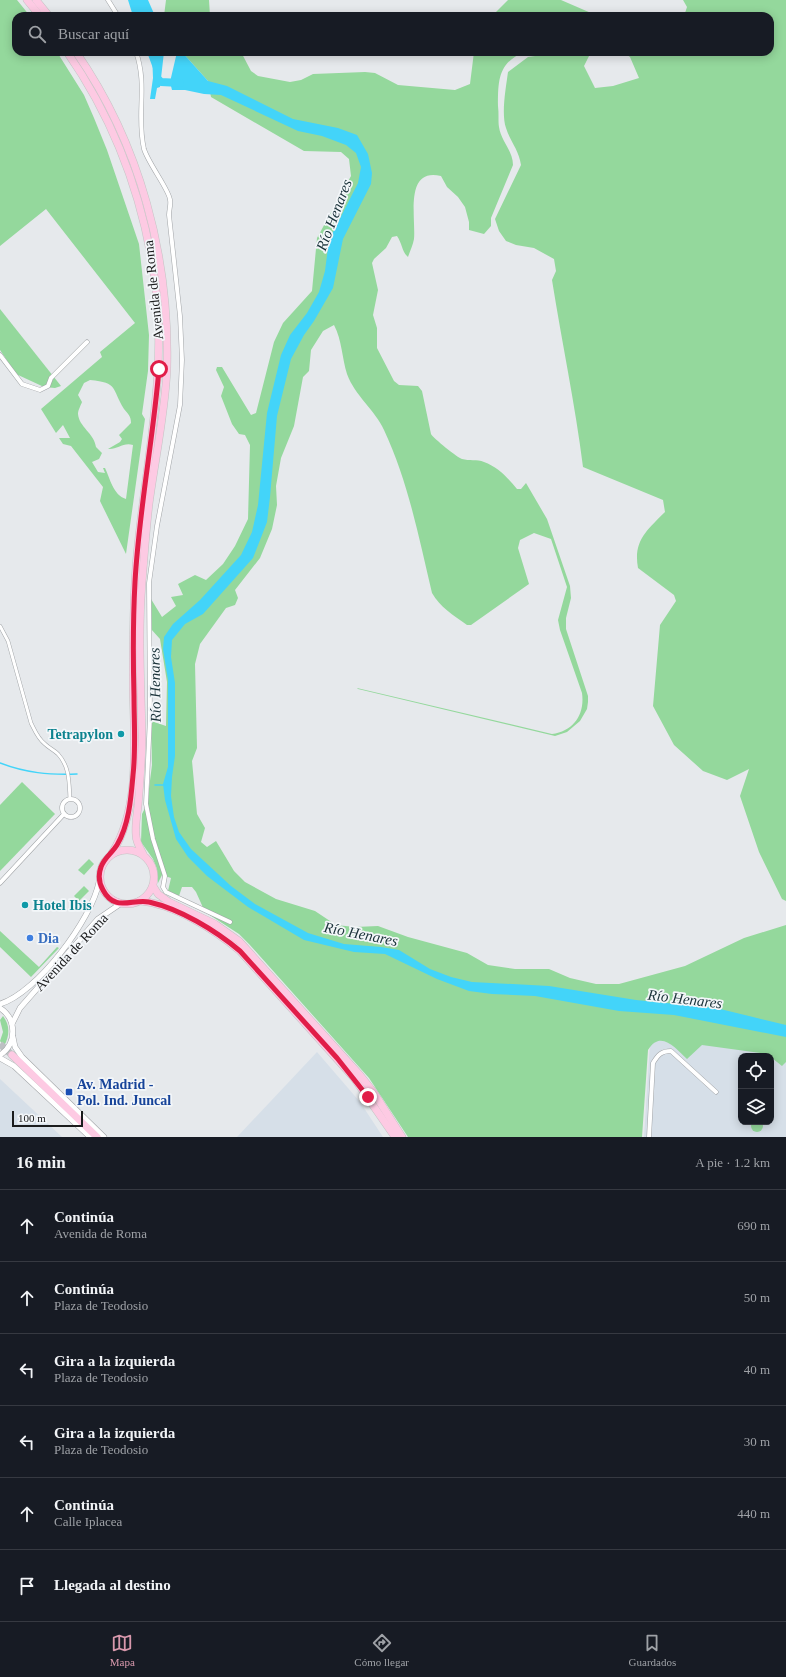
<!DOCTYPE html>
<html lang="es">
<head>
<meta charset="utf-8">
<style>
  :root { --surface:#171b24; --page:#242831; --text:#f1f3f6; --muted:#9ea1a6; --line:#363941; --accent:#d898ac }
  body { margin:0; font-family:"Times New Roman",serif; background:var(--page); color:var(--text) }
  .controls { position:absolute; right:12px; bottom:12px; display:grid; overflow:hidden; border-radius:8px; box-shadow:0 2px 10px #0003 }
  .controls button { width:36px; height:36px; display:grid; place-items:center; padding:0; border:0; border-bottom:1px solid var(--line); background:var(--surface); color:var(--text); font:20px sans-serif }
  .scale { position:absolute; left:12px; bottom:10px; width:71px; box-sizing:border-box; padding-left:4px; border:2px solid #1b1c1d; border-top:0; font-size:11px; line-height:14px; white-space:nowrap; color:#1b1c1d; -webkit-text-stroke:3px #f3f6f9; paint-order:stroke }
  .stop { position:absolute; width:12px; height:12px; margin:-9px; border:3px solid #e11d48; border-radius:50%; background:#fff }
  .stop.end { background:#e11d48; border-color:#fff; box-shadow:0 1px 4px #0008 }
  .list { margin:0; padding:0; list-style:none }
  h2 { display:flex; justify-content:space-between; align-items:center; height:52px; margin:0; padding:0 16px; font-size:17px }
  h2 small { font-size:13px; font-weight:400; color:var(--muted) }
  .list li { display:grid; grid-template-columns:26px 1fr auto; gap:12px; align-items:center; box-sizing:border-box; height:72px; padding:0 16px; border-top:1px solid var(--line) }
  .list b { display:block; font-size:15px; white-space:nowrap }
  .list p { margin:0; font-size:13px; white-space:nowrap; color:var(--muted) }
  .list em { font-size:13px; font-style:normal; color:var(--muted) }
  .icon { flex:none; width:22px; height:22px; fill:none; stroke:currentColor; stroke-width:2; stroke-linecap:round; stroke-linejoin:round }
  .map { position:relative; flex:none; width:786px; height:1137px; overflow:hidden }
  .search { position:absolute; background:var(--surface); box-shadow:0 2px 10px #0003; left:12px; right:12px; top:12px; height:44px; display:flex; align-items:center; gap:10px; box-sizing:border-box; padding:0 14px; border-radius:12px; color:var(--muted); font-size:15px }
  .sheet { height:484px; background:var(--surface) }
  nav { display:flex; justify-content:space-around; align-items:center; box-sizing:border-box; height:56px; border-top:1px solid var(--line); background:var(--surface); font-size:11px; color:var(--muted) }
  nav a { display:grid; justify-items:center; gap:2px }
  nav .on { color:var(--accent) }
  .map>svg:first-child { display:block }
  .built { fill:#d6dfe8; fill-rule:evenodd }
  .green { fill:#94d89c; fill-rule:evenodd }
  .water { fill:#43d4f9 }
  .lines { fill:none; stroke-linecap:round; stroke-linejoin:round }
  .stream { stroke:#43d4f9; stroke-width:1.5 }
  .river { stroke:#43d4f9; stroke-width:8 }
  .primary-tunnel { stroke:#bdc0c3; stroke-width:7; stroke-dasharray:7 3.5; stroke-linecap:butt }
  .pedestrian-casing { stroke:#a1a4a7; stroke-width:4 }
  .minor-casing { stroke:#a1a4a7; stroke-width:5 }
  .tertiary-casing { stroke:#a1a4a7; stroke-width:6 }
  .primary-casing { stroke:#c4c4c4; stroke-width:8 }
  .pedestrian { stroke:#fff; stroke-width:3 }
  .minor { stroke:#fff; stroke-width:4 }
  .tertiary { stroke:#fff; stroke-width:5 }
  .primary { stroke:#fdcae3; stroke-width:7 }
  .route { stroke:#e11d48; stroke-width:5 }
  .culture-dot { fill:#0f9aa8; stroke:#f3f6f9; stroke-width:1.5 }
  .shop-dot { fill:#3f7fe0; stroke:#f3f6f9; stroke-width:1.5 }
  .transit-dot { fill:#1a4fb4; stroke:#f3f6f9; stroke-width:1.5 }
  .labels { text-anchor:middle; stroke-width:3.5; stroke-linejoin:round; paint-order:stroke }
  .street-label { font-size:14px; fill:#1b1c1d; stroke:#f3f6f9 }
  .culture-label { font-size:14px; font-weight:bold; fill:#0d838f; stroke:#f3f6f9; text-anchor:end }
  .shop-label { font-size:14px; font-weight:bold; fill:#366cbe; stroke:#f3f6f9; text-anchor:start }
  .transit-label { font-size:14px; font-weight:bold; fill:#164399; stroke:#f3f6f9; text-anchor:start }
  .water-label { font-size:15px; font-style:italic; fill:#1b333a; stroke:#f3f6f9 }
</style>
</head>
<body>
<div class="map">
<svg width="786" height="1137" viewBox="0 0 786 1137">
  <rect width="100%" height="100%" fill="#e6e9ec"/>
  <g class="built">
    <path d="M660,1032l126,26v79h-142l6,-94zM741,1056h30v66h-30z"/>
    <polygon points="317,1052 360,1102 383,1137 237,1137"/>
    <polygon points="0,1079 62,1137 0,1137"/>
  </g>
  <g class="green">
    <path d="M0,0h17l13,16h-14v36h41l27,43 10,23 13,32 32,94 10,91 -1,36 -6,43 3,5 -19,135 -26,-53 3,-14 -32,-41 -8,-2 -4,-6h11l-7,-13 -7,8 -15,-24 61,-52 -2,-5 35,-29 -89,-114 -46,37zM90,380c29,3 21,8 34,29 4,5 7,7 7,14l-12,12 3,4 -2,3 -12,7c9,1 15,-7 25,-4l-7,54c-13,-4 -16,-21 -21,-31h-2l2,5 -7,-1 -6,-10 7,-3 3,-6 -6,-6c-2,-14 -17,-20 -18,-33 0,-4 3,-9 4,-12l-4,-7 6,-12z"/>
    <polygon points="166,0 209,0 210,16 164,16"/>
    <polygon points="508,0 561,0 598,16 492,16"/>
    <path d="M683,0h103v901l-4,-2 -23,-47 -19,-56 9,-27 -22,11 -24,-9 -29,-26 -21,-39 7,-81 16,-24 -2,-6 -36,-27c-5,-27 9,-38 27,-56l-2,-12 -80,-33c-8,-63 -21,-124 -31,-187l4,-9 -2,-12 -20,-11 -18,-3 -10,-4 -7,-10 -4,-12 26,-54c-2,-15 -11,-24 -15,-37 -5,-14 0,-41 2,-56l20,-15 35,-5h28l-7,14 11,22 18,-2 26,-8 -9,-21 -7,-5h147v-36h-86l3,-9z"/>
    <path d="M182,52h59l10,19 7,5 32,6 11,-2 12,-6 52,-2 10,1 23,12 57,5 15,-6 4,-32h50c-26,11 -26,29 -26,54 1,7 0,15 1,21 2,14 14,24 14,38l-22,53v8l-7,8 -15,-4v-8l-4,-15 -7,-10 -11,-10 -6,-11c-37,-9 -25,42 -27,63 -1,6 -4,12 -6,18 -6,-5 -6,-14 -11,-21l-5,1 -6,11 -12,11 -2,4 6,27 -5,25 4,13v20l17,33 5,4 19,1 4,5 9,43c2,4 27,24 31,25 7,2 15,0 22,3 14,5 24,16 33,27h4l5,-6 21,36 23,67 1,12 -5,20v11l22,67v6l-1,7 -7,12 -13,11 -12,4 -197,-47 -1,-1 195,46c22,-3 33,-20 30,-41l-22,-63 -2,-10 9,-33 -16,-48 -17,-6 -14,7 -2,8 11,36 -58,41h-4c-14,-10 -27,-18 -35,-32 -13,-55 -24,-112 -48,-163 -9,-20 -29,-34 -37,-56 -5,-16 -5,-34 -13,-49l-11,6 -12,19 -2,21 -6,6 -9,49 -13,32 -5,28 1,19 -5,24 -12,29 -25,32 3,8 -3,7 -9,3 -26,36 -5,20 2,84 -5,13 5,53 8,14 -4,14 6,5 9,-6 18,30 11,11 31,17 39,12 21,14 19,2 23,-1 30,11 59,16 21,12 27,4h34l21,9 26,6h23l66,-18 59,-28 42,-13v137l-4,4 -15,-12 -65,-9 -15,14c-11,-10 -26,-30 -39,-9l-6,87h-234l-39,-59 -120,-134 -10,-10 -34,-22 -9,-20 -4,-5h-10l-3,9 -11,-5 3,-13 -9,-3 -4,8 -1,-14 -4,-10 -12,-17 1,-28 5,-10 5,-39 -1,-44 15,5 1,-44 -7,-43 -9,-10v-30l11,18 14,-11 -5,-9 12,-2 -5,-11 17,-9 11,5 17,-16 12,-18 13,-27 2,-74 -5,-10 -6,-1 -7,-10 -11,-28 3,-9 -8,-17 1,-3h5l29,48 5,-2 18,-71 9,-19 29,-32 5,-53 34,-62 -2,-17 -8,-7 -37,-1 -93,-54 -3,-16z"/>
    <polygon points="0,309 61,386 55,388 44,387 16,374 0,350"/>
    <polygon points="22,782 55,814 0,871 0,805"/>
    <polygon points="89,859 94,864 84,875 78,870"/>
    <polygon points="84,886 89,891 79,901 74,896"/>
    <polygon points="0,931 39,967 57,947 59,948 31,977 0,947"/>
    <path d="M3,1016c7,9 7,20 1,30l-4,-5 3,-9 -3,-12z"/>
    <circle cx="757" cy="1126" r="6"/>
  </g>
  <g class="water">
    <polygon points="128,0 148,0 155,16 133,16"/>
    <polygon points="147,52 164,52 160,87 157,88 155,99 150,99 154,71"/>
    <polygon points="177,52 182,52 208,81 227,86 293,119 338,128 357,135 368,154 372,173 371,184 343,239 333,288 314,321 304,335 291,359 277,416 270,497 267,522 262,535 253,558 203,614 185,624 172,640 171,657 175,683 175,756 172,777 171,796 174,817 179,832 191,849 231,886 255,904 308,933 344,944 381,947 399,950 430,969 451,977 472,982 549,986 636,1000 716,1008 786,1025 786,1037 674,1015 619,1011 535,996 492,994 469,991 437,979 385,954 354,952 304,940 248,907 207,876 188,857 176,839 165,800 163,784 168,767 168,680 163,649 164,637 173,624 200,600 241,555 252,532 258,505 267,413 281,355 290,335 307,313 319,292 325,271 329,240 358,183 361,167 356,153 346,145 322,136 298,131 221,95 204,94 185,90 172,90 170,82"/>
  </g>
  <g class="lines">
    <g class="stream">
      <path d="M0,763c26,10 49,12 77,11"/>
      <polyline points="155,785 165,785"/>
    </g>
    <polyline class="river" points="156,52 157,78 161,82 180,83"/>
    <polyline class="primary-tunnel" points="0,1044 12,1055"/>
    <g class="pedestrian-casing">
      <path id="pedestrian" d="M0,626l8,15 23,82c4,8 7,16 14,21 4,4 9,6 13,10 12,13 11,29 12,45"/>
    </g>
    <g class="minor-casing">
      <g id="minor">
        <polyline points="108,0 118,16"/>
        <path d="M136,52c12,34 0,63 8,97 4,14 26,42 26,51 1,5 -1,10 -1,15l11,101 2,44 -2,45 -23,121 -8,57 1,134 -4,87 7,35 12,37 -2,11 3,5 64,30"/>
        <polyline points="0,355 22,384 40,390 48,386 51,378 87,342"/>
        <circle cx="71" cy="808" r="9"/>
        <polyline points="0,883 64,814"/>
        <path d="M649,1137l4,-74c5,-8 8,-12 18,-12l45,41"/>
      </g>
    </g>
    <g class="tertiary-casing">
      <g id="tertiary">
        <path d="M0,1004c37,-11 92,-85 99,-122"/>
        <path d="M0,1008c17,11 17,36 0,47"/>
        <polyline points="12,1024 20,1008 98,919 120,904"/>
        <polyline points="13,1037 15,1047 22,1057 104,1137"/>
        <polyline points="0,1058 14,1066 90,1137"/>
      </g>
    </g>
    <g class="primary-casing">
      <g id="primary">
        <polyline points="27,0 40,16"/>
        <polyline points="36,0 49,16"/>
        <path d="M67,52c46,66 75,143 87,222 15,102 -10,192 -18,293 -3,40 -3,80 -3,120 1,52 8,121 -21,166"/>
        <path d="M76,52c64,92 94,205 91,317 -2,45 -12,90 -18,135 -3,26 -5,53 -7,79 -4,50 -1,102 0,153 0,23 -2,46 -4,70 -1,9 -3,19 -2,29 0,7 4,13 7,19"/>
        <circle cx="127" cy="877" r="27"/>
        <polyline points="153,886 158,894 169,902 215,924 239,941 359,1074 374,1093 402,1137"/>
        <path d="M140,901c34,3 74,28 100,50l114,127 41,59"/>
        <polyline points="12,1055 97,1137"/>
      </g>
    </g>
    <use href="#pedestrian" class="pedestrian"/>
    <use href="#minor" class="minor"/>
    <use href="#tertiary" class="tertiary"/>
    <use href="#primary" class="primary"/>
  </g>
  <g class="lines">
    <path class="route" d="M159,369c-6,71 -20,141 -24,213 -2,37 -2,76 -1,114 0,26 2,53 -1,79 -2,23 -4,50 -16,70 -5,8 -13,13 -16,22 -3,8 -2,16 2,23 12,23 30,8 46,12 31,7 66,28 91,49l97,107 31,39"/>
  </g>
  <g class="culture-dot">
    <circle cx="121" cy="734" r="4"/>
    <circle cx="25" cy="905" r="4"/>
  </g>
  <circle class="shop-dot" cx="30" cy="938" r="4"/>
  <rect class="transit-dot" x="65" y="1088" width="8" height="8" rx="2"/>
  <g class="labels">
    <g class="street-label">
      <text transform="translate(153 290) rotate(-96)" y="5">Avenida de Roma</text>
      <text transform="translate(71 952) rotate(-47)" y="5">Avenida de Roma</text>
    </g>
    <g class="culture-label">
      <text x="113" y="739">Tetrapylon</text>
      <text x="33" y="910" text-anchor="start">Hotel Ibis</text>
    </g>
    <g class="shop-label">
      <text x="38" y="943">Dia</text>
    </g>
    <g class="transit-label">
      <text x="77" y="1089">Av. Madrid -<tspan x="77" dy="16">Pol. Ind. Juncal</tspan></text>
    </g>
    <g class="water-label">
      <text transform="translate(334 215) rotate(-69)" y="5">Río Henares</text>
      <text transform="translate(155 685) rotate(-91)" y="5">Río Henares</text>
      <text transform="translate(361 934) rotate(11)" y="5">Río Henares</text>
      <text transform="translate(685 999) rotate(7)" y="5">Río Henares</text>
    </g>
  </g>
</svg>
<div class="controls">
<button><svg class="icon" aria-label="locate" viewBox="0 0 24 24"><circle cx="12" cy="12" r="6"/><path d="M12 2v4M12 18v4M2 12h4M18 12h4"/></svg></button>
<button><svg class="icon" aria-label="layers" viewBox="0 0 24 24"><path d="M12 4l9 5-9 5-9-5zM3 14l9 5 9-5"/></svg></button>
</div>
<div class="scale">100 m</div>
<div class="stop" style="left:159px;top:369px"></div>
<div class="stop end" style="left:368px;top:1097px"></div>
<div class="search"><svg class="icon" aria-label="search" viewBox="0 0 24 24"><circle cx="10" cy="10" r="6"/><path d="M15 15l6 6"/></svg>Buscar aquí</div>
</div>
<section class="sheet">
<h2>16 min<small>A pie · 1.2 km</small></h2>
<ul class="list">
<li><svg class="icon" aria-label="ahead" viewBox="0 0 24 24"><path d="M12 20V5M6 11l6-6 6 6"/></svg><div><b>Continúa</b><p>Avenida de Roma</p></div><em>690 m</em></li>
<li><svg class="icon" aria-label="ahead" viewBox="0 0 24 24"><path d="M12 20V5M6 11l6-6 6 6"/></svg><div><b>Continúa</b><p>Plaza de Teodosio</p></div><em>50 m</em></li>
<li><svg class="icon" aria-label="left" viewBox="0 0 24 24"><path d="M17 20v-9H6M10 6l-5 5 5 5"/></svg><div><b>Gira a la izquierda</b><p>Plaza de Teodosio</p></div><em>40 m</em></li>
<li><svg class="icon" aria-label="left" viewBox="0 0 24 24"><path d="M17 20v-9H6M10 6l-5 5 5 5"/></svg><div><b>Gira a la izquierda</b><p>Plaza de Teodosio</p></div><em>30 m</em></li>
<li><svg class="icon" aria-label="ahead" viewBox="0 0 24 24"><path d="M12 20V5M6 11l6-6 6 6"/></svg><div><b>Continúa</b><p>Calle Iplacea</p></div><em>440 m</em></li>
<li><svg class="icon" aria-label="arrive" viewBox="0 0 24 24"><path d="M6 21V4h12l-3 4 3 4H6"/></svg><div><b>Llegada al destino</b></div></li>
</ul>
</section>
<nav>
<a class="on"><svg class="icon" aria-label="map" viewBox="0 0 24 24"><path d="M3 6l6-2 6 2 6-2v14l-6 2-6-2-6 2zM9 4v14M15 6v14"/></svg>Mapa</a>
<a><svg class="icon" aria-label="directions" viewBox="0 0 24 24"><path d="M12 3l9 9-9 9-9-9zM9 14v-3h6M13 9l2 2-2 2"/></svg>Cómo llegar</a>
<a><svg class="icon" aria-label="saved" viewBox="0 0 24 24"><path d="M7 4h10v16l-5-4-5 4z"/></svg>Guardados</a>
</nav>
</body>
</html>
